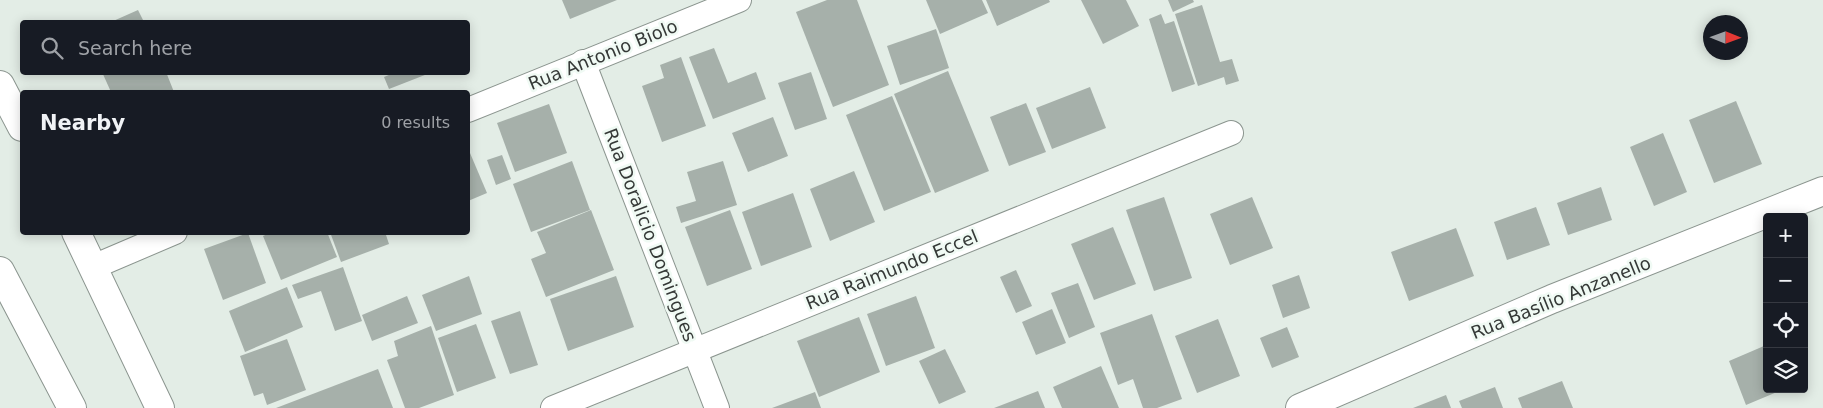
<!DOCTYPE html>
<html lang="en">
<head>
<meta charset="utf-8">
<style>
  :root { --surface:#171b24; --page:#242831; --text:#f1f3f6; --muted:#9ea1a6; --line:#363941 }
  body { margin:0; font-family:"DejaVu Sans",sans-serif; background:var(--page); color:var(--text) }
  .controls { position:absolute; right:15px; bottom:15px; display:grid; overflow:hidden; border-radius:5px; box-shadow:0 2px 12px #0003 }
  .controls button { width:45px; height:45px; display:grid; place-items:center; padding:0; border:0; border-bottom:1px solid var(--line); background:var(--surface); color:var(--text); font:25px sans-serif }
  .compass { position:absolute; left:1703px; top:15px; width:45px; height:45px; border-radius:50%; background:var(--surface); box-shadow:0 2px 12px #0003; rotate:91deg }
  .list { margin:0; padding:0; list-style:none }
  h2 { display:flex; justify-content:space-between; align-items:center; height:65px; margin:0; padding:0 20px; font-size:21px }
  h2 small { font-size:16px; font-weight:400; color:var(--muted) }
  .icon { flex:none; width:28px; height:28px; fill:none; stroke:currentColor; stroke-width:2; stroke-linecap:round; stroke-linejoin:round }
  .map { position:relative; flex:none; width:1823px; height:408px; overflow:hidden }
  .search { position:absolute; background:var(--surface); box-shadow:0 2px 12px #0003; left:20px; top:20px; width:450px; height:55px; display:flex; align-items:center; gap:12px; box-sizing:border-box; padding:0 18px; border-radius:5px; color:var(--muted); font-size:19px }
  .panel { position:absolute; background:var(--surface); box-shadow:0 2px 12px #0003; left:20px; top:90px; width:450px; height:145px; border-radius:5px }
  .map>svg:first-child { display:block }
  .building { fill:#a6b0aa }
  .lines { fill:none; stroke-linecap:round; stroke-linejoin:round }
  .street-casing { stroke:#8b958f; stroke-width:26 }
  .secondary-casing { stroke:#8b958f; stroke-width:30 }
  .highway-casing { stroke:#8b958f; stroke-width:30 }
  .street { stroke:#fff; stroke-width:24 }
  .secondary { stroke:#fff; stroke-width:28 }
  .highway { stroke:#fff; stroke-width:28 }
  .labels { text-anchor:middle; stroke-width:5; stroke-linejoin:round; paint-order:stroke }
  .street-label { font-size:18px; fill:#353937; stroke:#f0faf4 }
</style>
</head>
<body>
<div class="map">
<svg width="1823" height="408" viewBox="0 0 1823 408">
  <rect width="100%" height="100%" fill="#e3ede6"/>
  <g class="building">
    <polygon points="562,0 617,0 570,19"/>
    <polygon points="827,0 857,0 889,85 833,107 796,12"/>
    <polygon points="926,0 982,0 988,13 940,34"/>
    <polygon points="986,0 1049,0 1050,2 997,26"/>
    <polygon points="1081,0 1126,0 1139,26 1103,44"/>
    <polygon points="1168,0 1193,0 1194,2 1173,12"/>
    <polygon points="1202,5 1220,62 1232,59 1239,81 1226,85 1224,77 1198,86 1175,14"/>
    <polygon points="138,10 144,22 111,22"/>
    <polygon points="1161,14 1165,24 1174,21 1195,84 1172,92 1149,19"/>
    <polygon points="936,29 949,68 900,85 887,46"/>
    <polygon points="714,48 728,83 756,72 766,99 713,119 689,57"/>
    <polygon points="681,57 706,126 662,142 642,86 664,78 660,65"/>
    <polygon points="948,71 989,171 935,193 894,94"/>
    <polygon points="102,72 166,72 174,92 111,92"/>
    <polygon points="396,72 430,72 430,73 389,89 384,77"/>
    <polygon points="811,72 827,119 795,130 778,83"/>
    <polygon points="1090,87 1106,128 1052,149 1036,108"/>
    <polygon points="892,96 931,192 884,211 846,115"/>
    <polygon points="1736,101 1762,164 1714,183 1689,120"/>
    <polygon points="1026,103 1046,152 1009,166 990,117"/>
    <polygon points="549,104 567,153 515,172 497,123"/>
    <polygon points="773,117 788,156 748,172 732,133"/>
    <polygon points="1663,133 1687,192 1654,206 1630,147"/>
    <polygon points="470,153 487,193 468,201 468,154"/>
    <polygon points="502,155 511,179 496,185 487,160"/>
    <polygon points="572,161 590,210 531,232 513,184"/>
    <polygon points="723,161 737,205 681,223 676,207 696,201 687,172"/>
    <polygon points="854,171 875,222 830,241 810,189"/>
    <polygon points="1601,187 1612,220 1568,235 1557,203"/>
    <polygon points="793,193 812,247 761,266 742,212"/>
    <polygon points="1164,197 1192,278 1154,291 1126,210"/>
    <polygon points="1252,197 1273,248 1230,265 1210,214"/>
    <polygon points="1536,207 1550,245 1507,260 1494,222"/>
    <polygon points="591,210 614,270 546,297 531,259 546,253 537,232"/>
    <polygon points="730,210 752,269 707,286 685,227"/>
    <polygon points="1113,227 1136,284 1094,300 1071,244"/>
    <polygon points="1456,228 1474,276 1409,301 1391,252"/>
    <polygon points="272,232 327,232 337,257 281,280 263,236"/>
    <polygon points="330,232 385,232 389,244 341,262"/>
    <polygon points="248,233 266,283 223,300 204,249"/>
    <polygon points="343,267 362,321 335,331 321,291 298,299 292,285"/>
    <polygon points="1016,270 1032,306 1016,313 1000,277"/>
    <polygon points="1299,275 1310,308 1283,318 1272,285"/>
    <polygon points="469,276 482,314 436,331 422,295"/>
    <polygon points="616,276 634,327 568,351 550,299"/>
    <polygon points="1078,283 1095,327 1069,338 1051,293"/>
    <polygon points="287,287 303,327 245,352 229,311"/>
    <polygon points="407,296 418,323 372,341 362,315"/>
    <polygon points="916,296 935,348 886,366 867,314"/>
    <polygon points="1052,309 1066,343 1036,355 1022,322"/>
    <polygon points="520,311 538,365 510,374 491,321"/>
    <polygon points="1152,314 1182,399 1157,408 1143,408 1133,379 1118,385 1100,333"/>
    <polygon points="859,317 880,372 819,397 797,341"/>
    <polygon points="1218,319 1240,376 1197,393 1175,336"/>
    <polygon points="476,324 496,378 457,392 438,338"/>
    <polygon points="431,326 454,395 419,408 405,408 387,360 398,356 394,341"/>
    <polygon points="1287,327 1299,357 1272,368 1260,338"/>
    <polygon points="287,339 306,390 267,405 263,393 254,396 240,356"/>
    <polygon points="1764,346 1767,353 1767,389 1784,389 1746,405 1729,361"/>
    <polygon points="945,349 966,392 939,404 919,361"/>
    <polygon points="1101,366 1119,408 1062,408 1053,387"/>
    <polygon points="378,369 393,408 276,408"/>
    <polygon points="1562,381 1573,408 1522,408 1518,398"/>
    <polygon points="1495,387 1503,408 1462,408 1459,401"/>
    <polygon points="1038,391 1045,408 994,408"/>
    <polygon points="815,392 821,408 772,408"/>
    <polygon points="1446,395 1451,408 1413,408"/>
  </g>
  <g class="lines">
    <g class="street-casing">
      <g id="street">
        <polyline points="583,62 717,408"/>
        <polyline points="468,110 739,0"/>
        <polyline points="93,267 175,232"/>
        <polyline points="553,408 1231,133"/>
      </g>
    </g>
    <g class="secondary-casing">
      <g id="secondary">
        <polyline points="0,85 22,127"/>
        <polyline points="76,232 160,408"/>
        <polyline points="1300,408 1552,299 1823,191"/>
      </g>
    </g>
    <g class="highway-casing">
      <polyline id="highway" points="0,271 72,408"/>
    </g>
    <use href="#street" class="street"/>
    <use href="#secondary" class="secondary"/>
    <use href="#highway" class="highway"/>
  </g>
  <g class="labels">
    <g class="street-label">
      <text transform="translate(603 55) rotate(-22)" y="6">Rua Antonio Biolo</text>
      <text transform="translate(650 235) rotate(69)" y="6">Rua Doralicio Domingues</text>
      <text transform="translate(892 270) rotate(-22)" y="6">Rua Raimundo Eccel</text>
      <text transform="translate(1561 298) rotate(-22)" y="6">Rua Basílio Anzanello</text>
    </g>
  </g>
</svg>
<div class="controls">
<button>+</button>
<button>−</button>
<button><svg class="icon" aria-label="locate" viewBox="0 0 24 24"><circle cx="12" cy="12" r="6"/><path d="M12 2v4M12 18v4M2 12h4M18 12h4"/></svg></button>
<button><svg class="icon" aria-label="layers" viewBox="0 0 24 24"><path d="M12 4l9 5-9 5-9-5zM3 14l9 5 9-5"/></svg></button>
</div>
<svg class="compass" viewBox="-18 -18 36 36"><path d="M0-13l5 13h-10z" fill="#e53935"/><path d="M0 13l5-13h-10z" fill="#9ea1a6"/></svg>
<div class="search"><svg class="icon" aria-label="search" viewBox="0 0 24 24"><circle cx="10" cy="10" r="6"/><path d="M15 15l6 6"/></svg>Search here</div>
<section class="panel">
<h2>Nearby<small>0 results</small></h2>
<ul class="list">
</ul>
</section>
</div>
</body>
</html>
